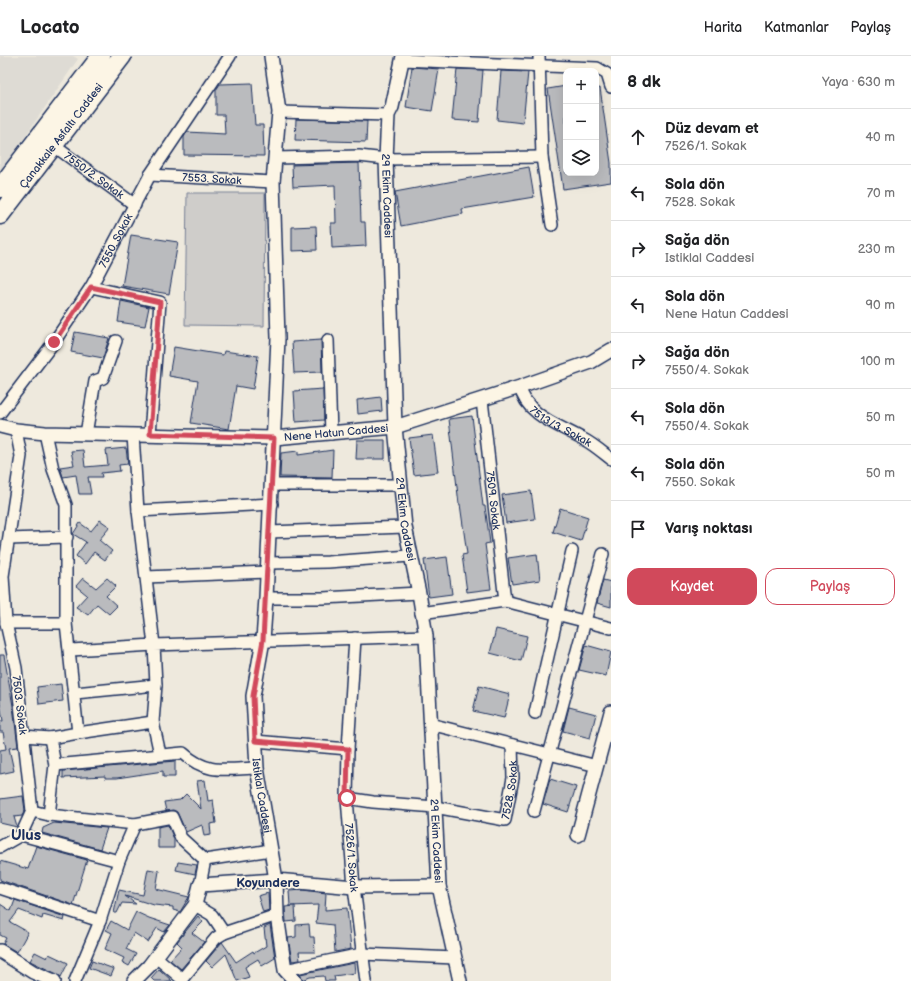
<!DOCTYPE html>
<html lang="tr">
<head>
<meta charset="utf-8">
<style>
  :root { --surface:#fff; --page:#f6f6f6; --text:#202124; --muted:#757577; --line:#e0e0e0; --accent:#d1495b }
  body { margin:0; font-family:"Balsamiq Sans",sans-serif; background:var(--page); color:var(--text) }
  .controls { position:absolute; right:12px; top:12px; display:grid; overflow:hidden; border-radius:8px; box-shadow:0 4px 16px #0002 }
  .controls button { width:36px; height:36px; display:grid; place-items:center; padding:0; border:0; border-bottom:1px solid var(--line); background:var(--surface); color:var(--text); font:20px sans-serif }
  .stop { position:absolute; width:12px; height:12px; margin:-9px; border:3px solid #d1495b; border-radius:50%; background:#fff }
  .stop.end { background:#d1495b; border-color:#fff; box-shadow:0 1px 4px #0008 }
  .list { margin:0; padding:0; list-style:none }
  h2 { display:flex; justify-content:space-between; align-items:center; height:52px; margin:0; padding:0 16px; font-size:17px }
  h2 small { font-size:13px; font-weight:400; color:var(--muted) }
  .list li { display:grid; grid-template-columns:26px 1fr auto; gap:12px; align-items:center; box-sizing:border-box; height:56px; padding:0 16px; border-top:1px solid var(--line) }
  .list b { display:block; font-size:15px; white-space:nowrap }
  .list p { margin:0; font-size:13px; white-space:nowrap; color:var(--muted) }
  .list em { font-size:13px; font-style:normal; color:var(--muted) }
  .actions { display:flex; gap:8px; padding:12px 16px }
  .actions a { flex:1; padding:9px 0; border:1px solid var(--accent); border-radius:12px; text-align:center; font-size:14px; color:var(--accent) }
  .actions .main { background:var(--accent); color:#fff }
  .icon { flex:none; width:22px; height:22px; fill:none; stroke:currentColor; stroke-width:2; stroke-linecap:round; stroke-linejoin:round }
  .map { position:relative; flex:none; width:611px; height:925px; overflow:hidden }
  header { display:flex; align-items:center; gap:24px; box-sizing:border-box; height:56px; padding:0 20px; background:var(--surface); border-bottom:1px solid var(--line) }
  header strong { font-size:19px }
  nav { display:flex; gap:22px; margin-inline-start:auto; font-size:14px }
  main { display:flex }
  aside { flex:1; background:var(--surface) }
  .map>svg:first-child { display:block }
  .built { fill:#dedbd4 }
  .green { fill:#cfcdca; stroke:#757e94 }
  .building { fill:#babbbe; stroke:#1b2f5e }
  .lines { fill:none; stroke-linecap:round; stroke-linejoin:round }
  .minor-casing { stroke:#1b2f5e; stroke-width:14 }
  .tertiary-casing { stroke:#1b2f5e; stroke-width:16 }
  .trunk-casing { stroke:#1b2f5e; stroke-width:21 }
  .minor { stroke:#fcf5e5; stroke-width:11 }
  .tertiary { stroke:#fcf5e5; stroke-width:13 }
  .trunk { stroke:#fcf5e5; stroke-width:18 }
  .route { stroke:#d1495b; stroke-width:5 }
  .labels { text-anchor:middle; stroke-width:3.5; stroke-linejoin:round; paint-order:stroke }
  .street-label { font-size:11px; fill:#1b2f5e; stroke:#fcf5e5 }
  .quarter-label { font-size:13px; font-weight:bold; fill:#1b2f5e; stroke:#fcf5e5 }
  .district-label { font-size:15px; font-weight:bold; fill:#1b2f5e; stroke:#fcf5e5 }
</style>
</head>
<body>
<header>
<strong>Locato</strong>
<nav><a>Harita</a><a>Katmanlar</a><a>Paylaş</a></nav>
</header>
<main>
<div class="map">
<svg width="611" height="925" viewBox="0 0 611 925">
  <rect width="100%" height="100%" fill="#eee9dd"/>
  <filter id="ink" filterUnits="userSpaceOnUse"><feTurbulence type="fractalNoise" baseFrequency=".025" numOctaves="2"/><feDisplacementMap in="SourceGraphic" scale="8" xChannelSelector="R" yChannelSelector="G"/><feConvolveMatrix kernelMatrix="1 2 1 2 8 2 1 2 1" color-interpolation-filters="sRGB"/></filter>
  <g filter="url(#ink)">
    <polygon class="built" points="0,0 73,0 78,3 0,117"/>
    <polygon class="green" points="187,137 265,137 264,270 185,269"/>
    <g class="building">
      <polygon points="412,11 439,13 432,55 406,51"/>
      <polygon points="457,13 483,14 479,66 452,64"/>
      <polygon points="501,15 528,16 523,67 497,64"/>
      <polygon points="252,27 255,69 263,69 264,100 184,99 184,81 187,76 225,78 224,59 216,59 216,34 220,28"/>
      <polygon points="566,30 566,117 596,117 596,33 600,32 611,107 611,126 563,133 548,33"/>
      <polygon points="296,63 367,65 366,86 295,84"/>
      <polygon points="359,107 361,166 365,166 366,190 332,192 331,167 336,167 335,129 293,131 292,109"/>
      <polygon points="529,111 534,141 462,153 463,158 401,170 395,136"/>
      <polygon points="316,170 317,194 292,195 292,171"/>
      <polygon points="131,179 178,186 169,238 122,230"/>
      <polygon points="121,245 149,251 145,270 118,266"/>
      <polygon points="75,276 109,282 103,302 71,296"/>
      <polygon points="321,284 322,316 294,317 292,286"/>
      <polygon points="174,291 223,299 224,295 258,300 253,333 236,330 229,373 191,367 198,325 169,320"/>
      <polygon points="323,333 324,364 296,366 294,335"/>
      <polygon points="381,341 382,355 358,358 357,344"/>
      <polygon points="472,360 483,450 485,450 490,487 485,488 491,533 467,536 462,499 467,498 460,448 459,448 449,363"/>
      <polygon points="433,379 438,416 414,419 409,382"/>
      <polygon points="357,384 385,384 385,403 356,403"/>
      <polygon points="126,392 128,408 119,409 120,415 101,417 102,421 88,421 91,438 79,438 76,419 63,421 60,411 74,409 71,395 83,394 85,411 108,409 106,394"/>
      <polygon points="333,394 332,422 280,421 281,397 298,395 298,399"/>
      <polygon points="531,435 535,463 506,467 502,439"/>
      <polygon points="560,452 588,461 581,485 553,476"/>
      <polygon points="100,464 110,471 99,484 112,495 105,504 94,496 85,508 76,500 86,486 73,478 80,467 91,475"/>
      <polygon points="537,498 540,524 512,528 508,502"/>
      <polygon points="447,501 452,538 429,541 424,504"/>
      <polygon points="83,522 96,532 107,522 116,530 106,540 117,550 109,558 97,548 88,559 76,551 87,539 76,530"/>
      <polygon points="603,524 611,526 611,551 597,547"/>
      <polygon points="496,573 527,580 521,605 490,597"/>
      <polygon points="586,589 611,596 606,620 579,614"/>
      <polygon points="0,599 4,599 13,650 18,691 9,692 14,715 0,718 0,694 6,693 3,676 0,676 0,665 3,665 0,647"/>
      <polygon points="61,628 63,645 39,648 37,631"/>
      <polygon points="479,630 510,638 504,662 473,655"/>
      <polygon points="569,651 596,658 590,682 563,675"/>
      <polygon points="175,705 175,721 163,721 163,715 117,722 105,722 105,720 63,722 63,715"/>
      <polygon points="550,723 576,731 568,756 543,748"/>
      <polygon points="205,724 208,745 213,744 216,767 210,768 211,779 204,780 202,769 186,776 177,756 173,754 166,755 164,746 180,744 186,738 201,753 197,725"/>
      <polygon points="23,740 25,754 22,760 14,761 17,771 0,767 0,743"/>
      <polygon points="54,767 107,772 100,793 42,777 43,772"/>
      <polygon points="168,769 174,783 174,792 158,792 158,771"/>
      <polygon points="36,790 87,804 73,849 0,824 0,805 28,813"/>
      <polygon points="178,806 197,809 195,818 176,814"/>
      <polygon points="148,813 159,815 156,833 189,841 180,856 173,854 173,851 154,849 125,840 136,848 122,847 117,857 114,857 119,834 143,839"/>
      <polygon points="303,834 326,837 325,854 347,852 351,893 335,896 333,869 316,867 318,849 290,850 289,835"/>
      <polygon points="268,837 269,854 263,856 258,840"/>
      <polygon points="15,844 65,861 64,865 43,859 42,863 19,854 10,866 28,876 17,896 3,888 6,882 0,879 0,848 11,855"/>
      <polygon points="295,850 296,865 286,866 285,851"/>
      <polygon points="136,856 149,862 170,869 164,876 157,872 148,886 134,877 126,893 136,898 129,910 122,906 124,902 105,893 112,877 106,874 111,865 127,874"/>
      <polygon points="198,860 203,866 192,877 204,886 181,913 170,904 182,891 177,886"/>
      <polygon points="309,868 310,881 314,881 315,896 299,896 300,904 292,905 288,882 296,881 296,869"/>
      <polygon points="270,869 275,902 262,910 258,903 245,911 249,921 237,925 226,898 212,911 206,905 222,886 236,906 253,895 254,897 266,890 264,872"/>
      <polygon points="35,896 47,902 49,898 68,907 61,921 57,918 30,905"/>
      <polygon points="92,905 114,913 111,920 89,912"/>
      <polygon points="354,907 355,917 334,920 335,925 325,925 324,920 310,921 303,924 300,918"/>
      <polygon points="159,913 172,925 154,925 151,922"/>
    </g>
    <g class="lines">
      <g class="minor-casing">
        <g id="minor">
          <polyline points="539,0 542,101 552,169"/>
          <polyline points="402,4 597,12 607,18 611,31"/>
          <polyline points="279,56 388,59"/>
          <path id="s1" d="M53,89l82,60"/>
          <polyline points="276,102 359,100 386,103 542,101"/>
          <path id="s2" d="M150,119l123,7"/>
          <polyline points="91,231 160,246 150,378"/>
          <polyline points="328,284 331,378"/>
          <path id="s3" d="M520,331c6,29 41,39 63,52 10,5 19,13 28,20"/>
          <path id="s4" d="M482,344l23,201"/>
          <path id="s5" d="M0,357l54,-71 37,-55 59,-112 80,-119"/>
          <polyline points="45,377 53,413 66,449 66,567 78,677 50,682 55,709 49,759"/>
          <polyline points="86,378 95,325 103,322 116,285"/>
          <polyline points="272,429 401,429"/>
          <polyline points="138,455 272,448"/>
          <polyline points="269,476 405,471"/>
          <polyline points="9,483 67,481"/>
          <polyline points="268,507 328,506 410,500"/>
          <polyline points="146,521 267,516"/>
          <polyline points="266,542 323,542 419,537"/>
          <polyline points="421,557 505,545 611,572"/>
          <polyline points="6,567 66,567"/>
          <path id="s6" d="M355,582l-7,111 -1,49 7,89 12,94"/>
          <polyline points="71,594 154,589 138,455 133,379"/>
          <polyline points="75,637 156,629"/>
          <polyline points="535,657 572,495"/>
          <polyline points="430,668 597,710"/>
          <polyline points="78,677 153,666"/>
          <polyline points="24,680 50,682"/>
          <polyline points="255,685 348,693"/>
          <polyline points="160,698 153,666 156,629 154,589 426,580"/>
          <path d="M55,709l128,-12c24,22 43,16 74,15"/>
          <path id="s7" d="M347,742l26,4 62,5 70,13 8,-42 -1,-33"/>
          <polyline points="32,755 49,759 135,768 119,805 100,865 75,925"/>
          <polyline points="534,755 603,498"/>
          <polyline points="135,768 172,761 181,782 205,804"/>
          <polyline points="21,779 119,805"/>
          <polyline points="0,791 21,779 32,755 16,612 6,567 3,520 21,400 16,374"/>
          <polyline points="205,804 271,794"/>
          <polyline points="200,829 205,804"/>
          <polyline points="0,832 100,865"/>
          <polyline points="195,849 212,859 224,877 277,859"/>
          <polyline points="156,901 182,923 216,882 224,877"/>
          <polyline points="285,914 362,898 455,902"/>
        </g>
      </g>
      <g class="tertiary-casing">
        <g id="tertiary">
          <path id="s8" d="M271,0l8,56 -6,70 5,156 -12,260 -3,42 -10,56 4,72 19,112 1,35 8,55 10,11"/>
          <path id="s9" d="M403,0l-11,51 -4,8 -2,44 9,268 10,100 14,66 7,43 13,250 21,95"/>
          <path id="s10" d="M0,370l16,4 29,3 229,5 121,-11 125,-40 71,-25 20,-12"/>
          <polyline points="578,779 611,656"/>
          <polyline points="0,895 33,916 54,925"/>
          <polyline points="134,925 149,910 195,849 200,829 276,824 354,831 439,830"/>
        </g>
      </g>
      <g class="trunk-casing">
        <g id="trunk">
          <polyline points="0,132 101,0"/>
          <path id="s11" d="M0,159l122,-159"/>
        </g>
      </g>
      <use href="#minor" class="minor"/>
      <use href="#tertiary" class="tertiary"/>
      <use href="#trunk" class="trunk"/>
    </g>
  </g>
  <g class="lines" filter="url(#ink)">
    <polyline class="route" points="54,286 91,231 160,246 150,378 274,382 263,584 253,640 255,685 348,693 347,742"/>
  </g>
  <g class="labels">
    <g class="street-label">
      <text dy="4" stroke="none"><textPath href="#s11" startOffset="100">Çanakkale Asfaltı Caddesi</textPath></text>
      <text dy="4" stroke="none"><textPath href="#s1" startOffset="51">7550/2. Sokak</textPath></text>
      <text dy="4" stroke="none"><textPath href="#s2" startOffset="62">7553. Sokak</textPath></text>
      <text dy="4" stroke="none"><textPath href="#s9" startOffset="142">29 Ekim Caddesi</textPath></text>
      <text dy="4" stroke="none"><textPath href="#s5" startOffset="208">7550. Sokak</textPath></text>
      <text dy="4" stroke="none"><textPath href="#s3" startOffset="59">7513/3. Sokak</textPath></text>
      <text dy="4" stroke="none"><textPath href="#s10" startOffset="337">Nene Hatun Caddesi</textPath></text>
      <text dy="4" stroke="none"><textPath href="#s4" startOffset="101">7509. Sokak</textPath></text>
      <text dy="4" stroke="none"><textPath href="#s9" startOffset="466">29 Ekim Caddesi</textPath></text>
      <text transform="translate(20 649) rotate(83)" y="4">7503. Sokak</text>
      <text dy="4" stroke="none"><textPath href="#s7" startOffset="190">7528. Sokak</textPath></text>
      <text dy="4" stroke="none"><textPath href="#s8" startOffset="742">Istiklal Caddesi</textPath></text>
      <text dy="4" stroke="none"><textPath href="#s9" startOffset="790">29 Ekim Caddesi</textPath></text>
      <text dy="4" stroke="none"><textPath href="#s6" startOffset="220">7526/1. Sokak</textPath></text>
    </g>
    <g class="quarter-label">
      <text x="268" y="831">Koyundere</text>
    </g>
    <g class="district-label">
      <text x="26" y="784">Ulus</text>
    </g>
  </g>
</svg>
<div class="controls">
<button>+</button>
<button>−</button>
<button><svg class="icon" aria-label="layers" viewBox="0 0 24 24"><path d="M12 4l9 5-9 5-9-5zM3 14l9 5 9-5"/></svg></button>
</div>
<div class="stop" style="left:347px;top:742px"></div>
<div class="stop end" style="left:54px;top:286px"></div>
</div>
<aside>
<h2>8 dk<small>Yaya · 630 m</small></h2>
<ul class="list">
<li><svg class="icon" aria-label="ahead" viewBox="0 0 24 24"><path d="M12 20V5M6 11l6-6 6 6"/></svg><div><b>Düz devam et</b><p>7526/1. Sokak</p></div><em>40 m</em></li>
<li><svg class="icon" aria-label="left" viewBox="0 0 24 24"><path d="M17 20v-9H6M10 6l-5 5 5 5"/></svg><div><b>Sola dön</b><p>7528. Sokak</p></div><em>70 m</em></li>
<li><svg class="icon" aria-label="right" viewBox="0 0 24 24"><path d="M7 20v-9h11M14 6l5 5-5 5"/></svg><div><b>Sağa dön</b><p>Istiklal Caddesi</p></div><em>230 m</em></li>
<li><svg class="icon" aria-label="left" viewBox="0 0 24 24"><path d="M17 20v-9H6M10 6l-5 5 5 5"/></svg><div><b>Sola dön</b><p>Nene Hatun Caddesi</p></div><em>90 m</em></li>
<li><svg class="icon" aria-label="right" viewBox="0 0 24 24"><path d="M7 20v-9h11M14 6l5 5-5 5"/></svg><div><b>Sağa dön</b><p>7550/4. Sokak</p></div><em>100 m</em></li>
<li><svg class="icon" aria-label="left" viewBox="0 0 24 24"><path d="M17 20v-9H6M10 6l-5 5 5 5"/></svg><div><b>Sola dön</b><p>7550/4. Sokak</p></div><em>50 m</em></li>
<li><svg class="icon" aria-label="left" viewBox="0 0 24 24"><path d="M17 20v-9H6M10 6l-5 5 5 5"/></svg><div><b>Sola dön</b><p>7550. Sokak</p></div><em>50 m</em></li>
<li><svg class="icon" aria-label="arrive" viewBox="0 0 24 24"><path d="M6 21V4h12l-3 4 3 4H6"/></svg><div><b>Varış noktası</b></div></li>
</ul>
<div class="actions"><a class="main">Kaydet</a><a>Paylaş</a></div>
</aside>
</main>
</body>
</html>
